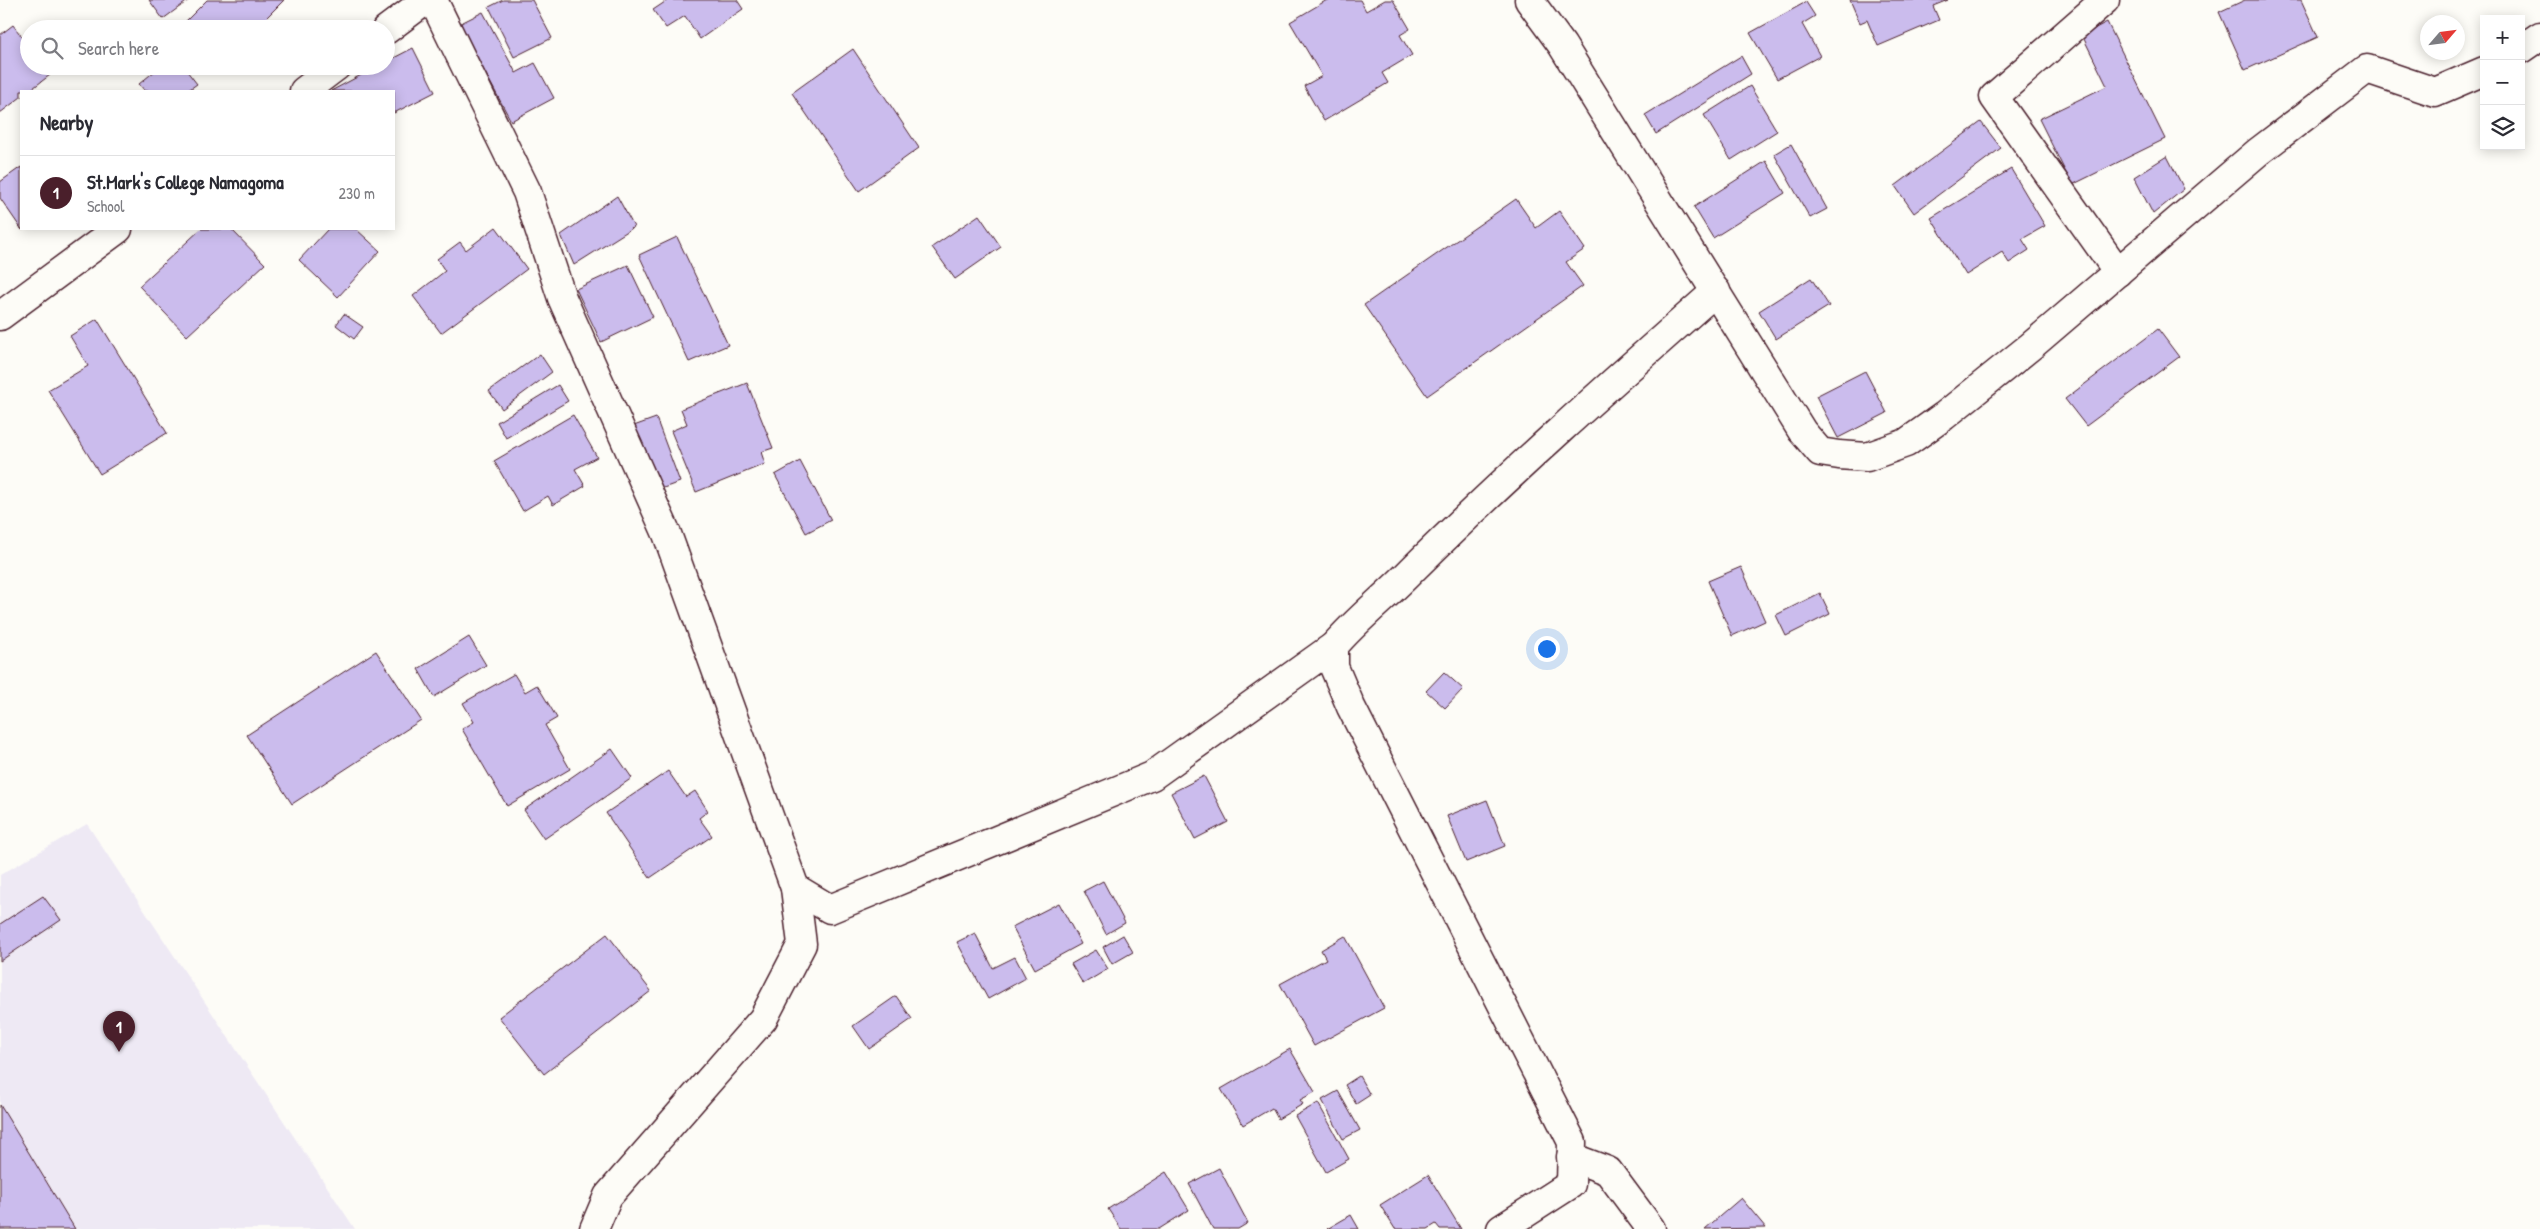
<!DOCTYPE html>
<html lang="en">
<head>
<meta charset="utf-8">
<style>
  :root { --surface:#fff; --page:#f2f2f3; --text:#2b2b33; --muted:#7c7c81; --line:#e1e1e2; --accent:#4a1f2b }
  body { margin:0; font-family:"Patrick Hand",sans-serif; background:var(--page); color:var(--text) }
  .controls { position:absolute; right:15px; top:15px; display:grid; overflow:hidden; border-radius:0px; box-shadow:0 2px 12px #0003 }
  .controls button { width:45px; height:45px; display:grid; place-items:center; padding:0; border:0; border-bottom:1px solid var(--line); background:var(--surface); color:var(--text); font:25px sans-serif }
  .compass { position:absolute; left:2420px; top:15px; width:45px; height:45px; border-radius:50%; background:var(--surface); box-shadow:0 2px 12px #0003; rotate:62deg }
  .you { position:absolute; left:1546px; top:648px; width:18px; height:18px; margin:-12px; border:4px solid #fff; border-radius:50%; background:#1a73e8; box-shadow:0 0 0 8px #1a73e833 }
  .badge { display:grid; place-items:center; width:32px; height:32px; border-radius:50%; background:var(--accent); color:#fff; font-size:16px; font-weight:700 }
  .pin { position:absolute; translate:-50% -41px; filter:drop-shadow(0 1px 2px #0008) }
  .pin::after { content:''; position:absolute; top:26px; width:18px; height:15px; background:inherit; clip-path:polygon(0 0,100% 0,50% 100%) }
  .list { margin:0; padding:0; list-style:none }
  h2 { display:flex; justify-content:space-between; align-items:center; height:65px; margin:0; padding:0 20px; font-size:21px }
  h2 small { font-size:16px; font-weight:400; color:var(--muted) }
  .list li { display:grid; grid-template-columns:32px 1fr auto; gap:15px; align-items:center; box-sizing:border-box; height:75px; padding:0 20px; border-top:1px solid var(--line) }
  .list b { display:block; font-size:19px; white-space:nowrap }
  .list p { margin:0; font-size:16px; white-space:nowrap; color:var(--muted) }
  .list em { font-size:16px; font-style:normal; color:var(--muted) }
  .icon { flex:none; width:28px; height:28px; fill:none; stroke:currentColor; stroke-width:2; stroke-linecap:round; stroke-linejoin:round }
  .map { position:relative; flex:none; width:2540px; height:1229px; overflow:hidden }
  .search { position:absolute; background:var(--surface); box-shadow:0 2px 12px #0003; left:20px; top:20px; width:375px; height:55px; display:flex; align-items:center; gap:12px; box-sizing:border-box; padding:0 18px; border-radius:28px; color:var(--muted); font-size:19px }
  .panel { position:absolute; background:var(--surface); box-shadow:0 2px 12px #0003; left:20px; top:90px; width:375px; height:140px; border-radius:0px }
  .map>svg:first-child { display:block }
  .built { fill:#eee9f4 }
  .building { fill:#cbbced; stroke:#4a1f2b }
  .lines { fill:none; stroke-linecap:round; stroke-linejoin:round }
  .street-casing { stroke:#4a1f2b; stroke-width:31 }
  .street { stroke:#fdfcf7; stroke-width:28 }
</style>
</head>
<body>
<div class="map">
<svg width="2540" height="1229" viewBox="0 0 2540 1229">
  <rect width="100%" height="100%" fill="#fdfcf7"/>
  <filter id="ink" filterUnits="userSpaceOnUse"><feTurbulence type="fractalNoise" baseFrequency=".02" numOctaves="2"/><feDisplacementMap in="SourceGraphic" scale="10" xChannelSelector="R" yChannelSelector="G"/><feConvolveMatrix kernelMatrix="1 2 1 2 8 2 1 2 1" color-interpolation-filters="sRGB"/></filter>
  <g filter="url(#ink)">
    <polygon class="built" points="87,824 355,1229 0,1229 0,875"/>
    <g class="building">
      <polygon points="149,0 189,0 163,19"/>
      <polygon points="207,0 284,0 255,29 190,29 184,23"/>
      <polygon points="503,0 532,0 552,38 514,57 489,7"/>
      <polygon points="668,0 737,0 743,9 700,39 685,16 666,28 653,10"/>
      <polygon points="1327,0 1360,0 1366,11 1385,0 1393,0 1410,29 1400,35 1412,55 1382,73 1388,83 1324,121 1304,86 1322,76 1290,22"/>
      <polygon points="1850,0 1948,0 1933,6 1939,20 1878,46 1867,20 1860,23"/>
      <polygon points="2245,0 2301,0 2318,37 2245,70 2219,12"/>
      <polygon points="1806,2 1815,16 1802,24 1820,56 1777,79 1750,33"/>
      <polygon points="483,12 516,73 535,63 554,98 511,121 459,24"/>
      <polygon points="2107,22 2165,139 2072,185 2039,119 2107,86 2082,35"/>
      <polygon points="13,25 29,46 29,66 44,66 50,75 29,91 21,91 21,97 0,113 0,35"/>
      <polygon points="413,48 435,92 394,113 394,91 331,91 378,66 386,66 386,62"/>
      <polygon points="853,49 919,148 859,191 792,93"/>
      <polygon points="1741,56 1751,74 1656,134 1645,115"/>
      <polygon points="161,66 183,66 197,84 187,91 145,91 139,84"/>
      <polygon points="1750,86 1777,131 1731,160 1704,115"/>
      <polygon points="1981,122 2001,148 1914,213 1895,186"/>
      <polygon points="1791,144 1827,209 1810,218 1774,154"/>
      <polygon points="2167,156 2184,189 2153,214 2134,177"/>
      <polygon points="1766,161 1785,193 1713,238 1694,207"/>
      <polygon points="21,167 21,229 24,229 22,230 0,198 0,182"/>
      <polygon points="2011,169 2045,226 2022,239 2029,250 2009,263 2002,252 1966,275 1931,218"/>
      <polygon points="617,196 634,227 574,265 561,235"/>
      <polygon points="1516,199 1536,228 1559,211 1585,249 1566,262 1583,286 1427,396 1364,305"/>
      <polygon points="979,215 1001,247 955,279 932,247"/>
      <polygon points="496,227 527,269 441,333 413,296 445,271 437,259 460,242 466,250"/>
      <polygon points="201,229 231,229 265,264 187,336 139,286"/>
      <polygon points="328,229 356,229 380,251 338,297 299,260"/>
      <polygon points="677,237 728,345 689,362 639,255"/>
      <polygon points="628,265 653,317 601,342 576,289"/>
      <polygon points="1811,278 1829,306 1776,339 1759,311"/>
      <polygon points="344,314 363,327 354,339 336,325"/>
      <polygon points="97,319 167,433 100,474 48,390 88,366 70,336"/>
      <polygon points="2158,329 2179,357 2086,426 2065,399"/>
      <polygon points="540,354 552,372 502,409 489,391"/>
      <polygon points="1865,371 1887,413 1838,438 1816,396"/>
      <polygon points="747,383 773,448 761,452 765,464 696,492 671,431 687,424 681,409"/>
      <polygon points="558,385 568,401 506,438 497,422"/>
      <polygon points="573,415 597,457 575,469 585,486 553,505 548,496 523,511 494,461"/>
      <polygon points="656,418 680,482 655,491 631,427"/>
      <polygon points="800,461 831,520 806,533 775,475"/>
      <polygon points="1741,567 1765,621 1732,636 1708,581"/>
      <polygon points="1820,593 1830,614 1786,636 1776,615"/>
      <polygon points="469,637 486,665 434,697 418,669"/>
      <polygon points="376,651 421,720 292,804 247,735"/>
      <polygon points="1444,672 1463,689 1445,708 1426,691"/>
      <polygon points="514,674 525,692 537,685 557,718 545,725 570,769 507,806 462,729 474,722 463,703"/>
      <polygon points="612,749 632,778 544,839 524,810"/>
      <polygon points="668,771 686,797 695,791 708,811 699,818 712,836 650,878 606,813"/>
      <polygon points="1204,776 1228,822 1195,839 1171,793"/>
      <polygon points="1487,800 1505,846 1466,862 1447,816"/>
      <polygon points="1103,881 1125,923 1106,934 1084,891"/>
      <polygon points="43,896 61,920 0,961 0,924"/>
      <polygon points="1059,903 1081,944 1035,969 1012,927"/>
      <polygon points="975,933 993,968 1015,957 1026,978 988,999 957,942"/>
      <polygon points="607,934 651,991 544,1074 499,1017"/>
      <polygon points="1123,935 1133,952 1112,964 1103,947"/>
      <polygon points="1345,936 1384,1008 1314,1046 1280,984 1326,959 1321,950"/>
      <polygon points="1096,950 1108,969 1083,984 1071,964"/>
      <polygon points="896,996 912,1019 869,1049 853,1026"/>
      <polygon points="1290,1049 1315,1092 1300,1100 1303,1104 1278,1119 1272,1108 1243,1125 1221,1089"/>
      <polygon points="1359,1076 1370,1095 1356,1104 1345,1085"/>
      <polygon points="1338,1091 1360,1130 1343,1139 1322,1100"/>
      <polygon points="1318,1103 1349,1159 1326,1172 1295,1116"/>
      <polygon points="0,1105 75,1229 0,1229"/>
      <polygon points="1219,1168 1248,1223 1238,1229 1213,1229 1189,1184"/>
      <polygon points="1166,1172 1189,1210 1159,1229 1121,1229 1108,1209"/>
      <polygon points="1428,1175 1461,1229 1440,1229 1436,1224 1428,1229 1395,1229 1380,1205"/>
      <polygon points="1741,1198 1766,1228 1705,1229"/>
      <polygon points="1351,1215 1359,1229 1327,1229"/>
    </g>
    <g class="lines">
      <g class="street-casing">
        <g id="street">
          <polyline points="433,0 527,192 562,298 667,534 795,888 802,944 763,1019 608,1196 594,1229"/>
          <polyline points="1529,0 1562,45 1802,431 1820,452 1839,455 1867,457 1906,443 1944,416 2031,346 2258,152 2367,69 2435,92 2484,71"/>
          <polyline points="2105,0 1994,97 2118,272"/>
          <polyline points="386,30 426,0"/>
          <polyline points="2521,49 2540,36"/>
          <polyline points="304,91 337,66"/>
          <polyline points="0,316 118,229"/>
          <polyline points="795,888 830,909 1152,776 1334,646"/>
          <polyline points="1571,1157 1608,1171 1651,1229"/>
          <path d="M1501,1229l70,-45 1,-42 -221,-435 -17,-40v-21c24,-28 53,-50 78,-76 98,-97 201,-188 304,-279"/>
        </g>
      </g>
      <use href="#street" class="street"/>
    </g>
  </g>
</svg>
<div class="controls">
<button>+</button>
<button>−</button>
<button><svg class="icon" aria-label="layers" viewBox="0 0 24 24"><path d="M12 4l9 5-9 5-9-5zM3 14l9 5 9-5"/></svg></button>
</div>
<svg class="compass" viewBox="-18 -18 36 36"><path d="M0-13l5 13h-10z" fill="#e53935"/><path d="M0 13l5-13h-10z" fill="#7c7c81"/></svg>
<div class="you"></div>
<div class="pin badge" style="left:119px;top:1052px">1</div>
<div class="search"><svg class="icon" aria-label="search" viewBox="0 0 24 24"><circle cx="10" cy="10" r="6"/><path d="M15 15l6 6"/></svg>Search here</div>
<section class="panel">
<h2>Nearby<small></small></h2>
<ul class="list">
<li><span class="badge">1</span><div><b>St.Mark's College Namagoma</b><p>School</p></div><em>230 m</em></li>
</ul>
</section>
</div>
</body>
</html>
